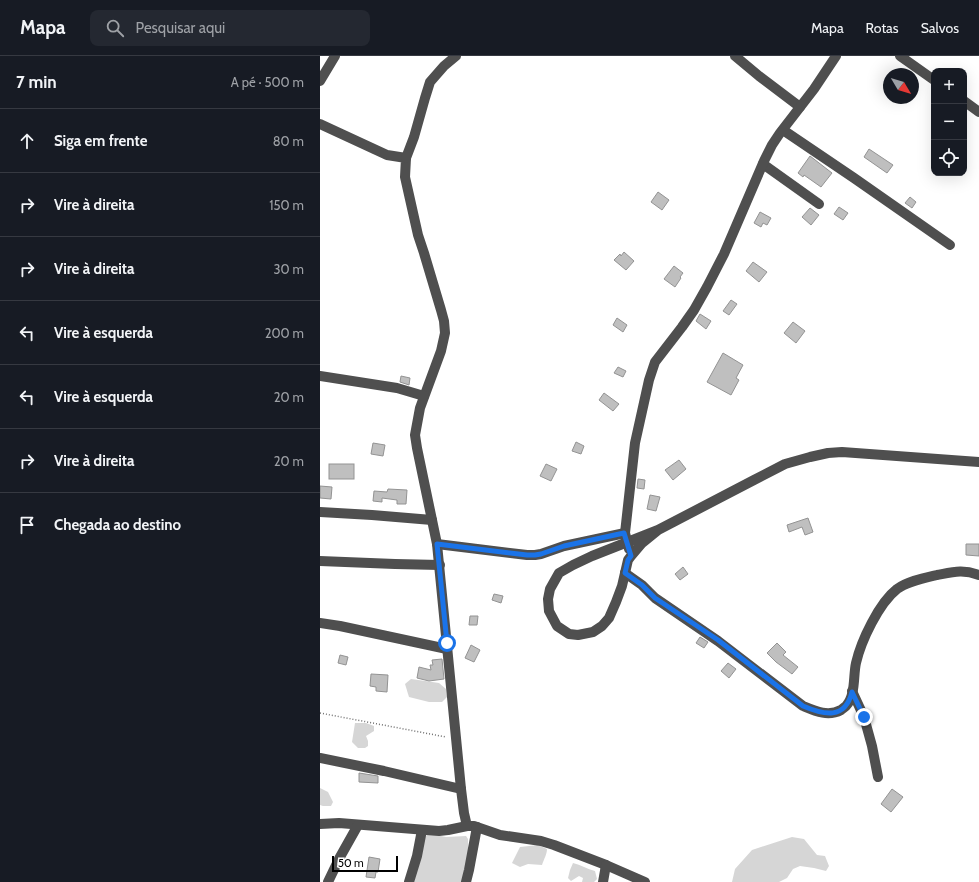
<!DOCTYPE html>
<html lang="pt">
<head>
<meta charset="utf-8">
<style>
  :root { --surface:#171b24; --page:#242831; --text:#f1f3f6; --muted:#9ea1a6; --line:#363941 }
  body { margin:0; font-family:Cabin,sans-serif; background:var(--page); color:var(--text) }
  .controls { position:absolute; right:12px; top:12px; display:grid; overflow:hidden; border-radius:8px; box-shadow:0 4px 16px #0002 }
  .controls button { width:36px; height:36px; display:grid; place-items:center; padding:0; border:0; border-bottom:1px solid var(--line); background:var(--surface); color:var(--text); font:20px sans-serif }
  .compass { position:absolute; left:563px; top:12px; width:36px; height:36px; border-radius:50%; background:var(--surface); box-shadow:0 4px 16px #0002; rotate:128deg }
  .scale { position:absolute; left:12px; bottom:10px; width:66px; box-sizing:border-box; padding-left:4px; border:2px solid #000; border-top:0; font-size:11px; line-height:14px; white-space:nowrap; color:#000; -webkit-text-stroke:3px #fff; paint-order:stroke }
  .stop { position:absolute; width:12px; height:12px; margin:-9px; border:3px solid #1a73e8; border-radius:50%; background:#fff }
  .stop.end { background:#1a73e8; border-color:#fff; box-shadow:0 1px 4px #0008 }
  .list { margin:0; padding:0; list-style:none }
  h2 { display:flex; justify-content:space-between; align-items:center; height:52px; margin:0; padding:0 16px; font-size:17px }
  h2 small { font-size:13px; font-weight:400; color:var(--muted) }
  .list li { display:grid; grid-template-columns:26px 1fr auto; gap:12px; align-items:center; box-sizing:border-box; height:64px; padding:0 16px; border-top:1px solid var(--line) }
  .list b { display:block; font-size:15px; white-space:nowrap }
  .list em { font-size:13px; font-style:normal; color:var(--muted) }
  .icon { flex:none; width:22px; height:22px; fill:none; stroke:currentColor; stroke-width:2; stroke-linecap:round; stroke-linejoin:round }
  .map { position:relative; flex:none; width:659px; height:826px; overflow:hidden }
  header { display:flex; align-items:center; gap:24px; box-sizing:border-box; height:56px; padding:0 20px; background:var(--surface); border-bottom:1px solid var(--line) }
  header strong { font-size:19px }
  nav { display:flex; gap:22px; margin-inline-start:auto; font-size:14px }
  .search { width:280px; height:36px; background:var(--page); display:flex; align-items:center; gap:10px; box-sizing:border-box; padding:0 14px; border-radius:8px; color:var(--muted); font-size:15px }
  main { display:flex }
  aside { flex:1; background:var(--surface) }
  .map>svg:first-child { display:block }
  .green { fill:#d6d6d6 }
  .building { fill:#bfbfbf; stroke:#939393 }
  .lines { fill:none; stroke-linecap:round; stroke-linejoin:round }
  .path { stroke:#717171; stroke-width:1.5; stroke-dasharray:1 2; stroke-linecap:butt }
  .minor { stroke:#4f4f4f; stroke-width:10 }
  .route { stroke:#1a73e8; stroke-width:5 }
</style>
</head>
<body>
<header>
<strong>Mapa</strong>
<div class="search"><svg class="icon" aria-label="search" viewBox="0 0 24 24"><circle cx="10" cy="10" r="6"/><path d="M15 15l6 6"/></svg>Pesquisar aqui</div>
<nav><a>Mapa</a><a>Rotas</a><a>Salvos</a></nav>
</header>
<main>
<aside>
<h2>7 min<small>A pé · 500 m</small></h2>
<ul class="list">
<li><svg class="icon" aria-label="ahead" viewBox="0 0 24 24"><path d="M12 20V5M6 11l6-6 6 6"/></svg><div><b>Siga em frente</b></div><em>80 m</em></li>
<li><svg class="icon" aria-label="right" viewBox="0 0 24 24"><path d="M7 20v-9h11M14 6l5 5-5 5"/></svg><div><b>Vire à direita</b></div><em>150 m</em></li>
<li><svg class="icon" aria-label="right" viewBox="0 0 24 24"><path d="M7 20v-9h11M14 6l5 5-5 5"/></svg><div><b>Vire à direita</b></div><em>30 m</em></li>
<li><svg class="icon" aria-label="left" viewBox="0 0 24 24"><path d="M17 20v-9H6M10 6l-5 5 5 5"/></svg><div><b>Vire à esquerda</b></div><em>200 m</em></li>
<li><svg class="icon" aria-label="left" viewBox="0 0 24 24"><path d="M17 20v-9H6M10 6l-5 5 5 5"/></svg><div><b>Vire à esquerda</b></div><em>20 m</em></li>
<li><svg class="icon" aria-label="right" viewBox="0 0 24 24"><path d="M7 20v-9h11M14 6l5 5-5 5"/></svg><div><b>Vire à direita</b></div><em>20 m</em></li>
<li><svg class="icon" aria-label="arrive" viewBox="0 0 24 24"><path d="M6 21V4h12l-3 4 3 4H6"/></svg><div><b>Chegada ao destino</b></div></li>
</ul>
</aside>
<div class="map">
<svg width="659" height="826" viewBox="0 0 659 826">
  <rect width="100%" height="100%" fill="#fff"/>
  <g class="green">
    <polygon points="91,623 119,627 126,633 127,641 122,646 109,646 89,641 85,628"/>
    <polygon points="35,667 46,667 54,670 54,675 46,680 48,685 48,690 45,692 38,692 32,686"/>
    <polygon points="0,732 8,736 13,746 11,750 3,750 0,749"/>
    <polygon points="111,778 126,781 146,780 148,783 148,799 143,826 94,826 104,782 107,779"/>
    <polygon points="472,781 484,783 497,799 505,800 509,810 506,815 494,812 480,810 473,813 467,822 459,826 412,826 415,813 432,794"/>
    <path d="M218,789l9,4c0,5 -3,10 -5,16l-14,-1 -8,3 -8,-4 8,-16z"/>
    <path d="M253,807c8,2 14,6 22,8l2,8 -3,3h-12l1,-4 -4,-2 -8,5 -3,-3 2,-8z"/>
  </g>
  <g class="building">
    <polygon points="549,93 573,109 567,117 544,101"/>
    <polygon points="490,100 512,117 501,131 484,119 483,121 478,117"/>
    <polygon points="338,136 349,144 342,154 331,146"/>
    <polygon points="590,141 596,146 592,152 585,147"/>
    <polygon points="519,151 528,157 523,164 514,158"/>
    <polygon points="490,152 499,159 491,169 482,161"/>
    <polygon points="440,156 451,162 447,169 443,167 441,171 434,167"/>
    <polygon points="304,196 314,205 306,214 294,204 300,198 301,200"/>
    <polygon points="433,206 447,216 439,226 426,215"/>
    <polygon points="354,210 363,217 360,221 361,222 355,231 344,223"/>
    <polygon points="411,244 417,248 409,259 403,255"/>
    <polygon points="380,258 391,265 386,273 376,265"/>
    <polygon points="297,262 307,269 303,276 293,269"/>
    <polygon points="473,266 485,275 476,287 464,277"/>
    <polygon points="403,297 423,309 416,322 419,324 411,339 387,326"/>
    <polygon points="298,311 306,315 303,321 294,317"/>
    <polygon points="81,320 90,322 89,329 80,326"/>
    <polygon points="284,337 299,348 293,355 279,344"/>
    <polygon points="256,386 264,390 261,398 252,395"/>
    <polygon points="53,387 65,389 63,400 51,398"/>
    <polygon points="359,404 366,413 353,424 345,414"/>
    <rect x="9" y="408" width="25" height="15"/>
    <polygon points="226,408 237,413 231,425 220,420"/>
    <polygon points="318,423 325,424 324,433 317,432"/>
    <polygon points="0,430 12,431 11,443 0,442"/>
    <polygon points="68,433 87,434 86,448 77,448 77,444 62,442 62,446 53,445 54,435 67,436"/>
    <polygon points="330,439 340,441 336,455 327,453"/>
    <polygon points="488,462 493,476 485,479 482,471 469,476 467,469"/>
    <polygon points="646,488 659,488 659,500 646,499"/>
    <polygon points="363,511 368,518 360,524 355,518"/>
    <polygon points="174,538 183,540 181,547 172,544"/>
    <polygon points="150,560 158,560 157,569 149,569"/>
    <polygon points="380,581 388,586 384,592 376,587"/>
    <polygon points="457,587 466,596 463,599 478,611 472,618 456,606 447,597"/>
    <polygon points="151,589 160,594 154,606 145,602"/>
    <polygon points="20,599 28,601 26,609 18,607"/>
    <polygon points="122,603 124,623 109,625 97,622 99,611 111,614 110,609 113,609 112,604"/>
    <polygon points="408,607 416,613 409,622 401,615"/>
    <polygon points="51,618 68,619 67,636 56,635 56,631 50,630"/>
    <polygon points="39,717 58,720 58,727 39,726"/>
    <polygon points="572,733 583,741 571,756 561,748"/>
    <polygon points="49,801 60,803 58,816 56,816 55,822 46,821"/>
  </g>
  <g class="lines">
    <polyline class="path" points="0,657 126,681"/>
    <g class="minor">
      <polyline points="415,0 439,20 480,51"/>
      <polyline points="580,0 614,24"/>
      <polyline points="0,25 15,0"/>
      <polyline points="644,45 659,56"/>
      <polyline points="0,68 67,99 86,102 85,121 98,179 104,197 121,254 124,265 125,277 121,295 100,352 95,379 97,392 117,488 141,733 144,757 147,770 154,770 180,779 221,785 234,789 286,809 325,826"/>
      <polyline points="463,74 534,122 630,189"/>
      <polyline points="86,102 94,81 105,42 110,26 124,10 136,0"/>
      <polyline points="443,108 499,148"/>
      <polyline points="0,320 77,332 104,340"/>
      <polyline points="0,456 52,459 112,464"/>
      <polyline points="338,474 322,487 311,500 308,504 302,530 296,546 289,562 282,570 273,576 258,579 249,578 237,570 229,555 228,543 230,533 239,517 253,509 272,500 338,474 434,424 465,408 490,401 508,397 522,396 659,406"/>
      <polyline points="117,488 207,499 215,499 221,498 244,490 305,477"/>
      <polyline points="309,493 305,477 315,387 329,324 335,306 362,271 374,254 387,231 404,198 444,105 452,89 460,77 494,33 516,0"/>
      <polyline points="0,505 75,508 120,509"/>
      <path d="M305,517l17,12 13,13 63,43 85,65c12,5 25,11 38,4 1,-1 4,-3 5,-4 10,-11 7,-30 10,-43 5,-22 23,-60 41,-74 11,-8 27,-11 40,-14 16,-3 26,-6 42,0"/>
      <polyline points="0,567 20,570 127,593"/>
      <polyline points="532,635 544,661 552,690 558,721"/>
      <polyline points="0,702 64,715 141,733"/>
      <polyline points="0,768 19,767 119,775 128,774 147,770"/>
      <polyline points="8,826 20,801 38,769"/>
      <polyline points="89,826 97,800 102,774"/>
      <polyline points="146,826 149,814 157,771"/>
      <polyline points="283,826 286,809"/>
    </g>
  </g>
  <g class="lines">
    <path class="route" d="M127,587l-10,-99 90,11h8l6,-1 23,-8 60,-13 7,23 -3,4 -3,13 17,12 13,13 63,42 85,66c21,9 42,14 49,-14l12,25"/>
  </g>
</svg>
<div class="controls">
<button>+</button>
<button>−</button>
<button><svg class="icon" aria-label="locate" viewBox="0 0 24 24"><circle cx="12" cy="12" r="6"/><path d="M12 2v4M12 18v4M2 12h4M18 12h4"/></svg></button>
</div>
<svg class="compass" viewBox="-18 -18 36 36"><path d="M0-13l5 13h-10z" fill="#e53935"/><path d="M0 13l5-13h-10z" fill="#9ea1a6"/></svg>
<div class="scale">50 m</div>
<div class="stop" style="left:127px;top:587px"></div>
<div class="stop end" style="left:544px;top:661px"></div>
</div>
</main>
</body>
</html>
